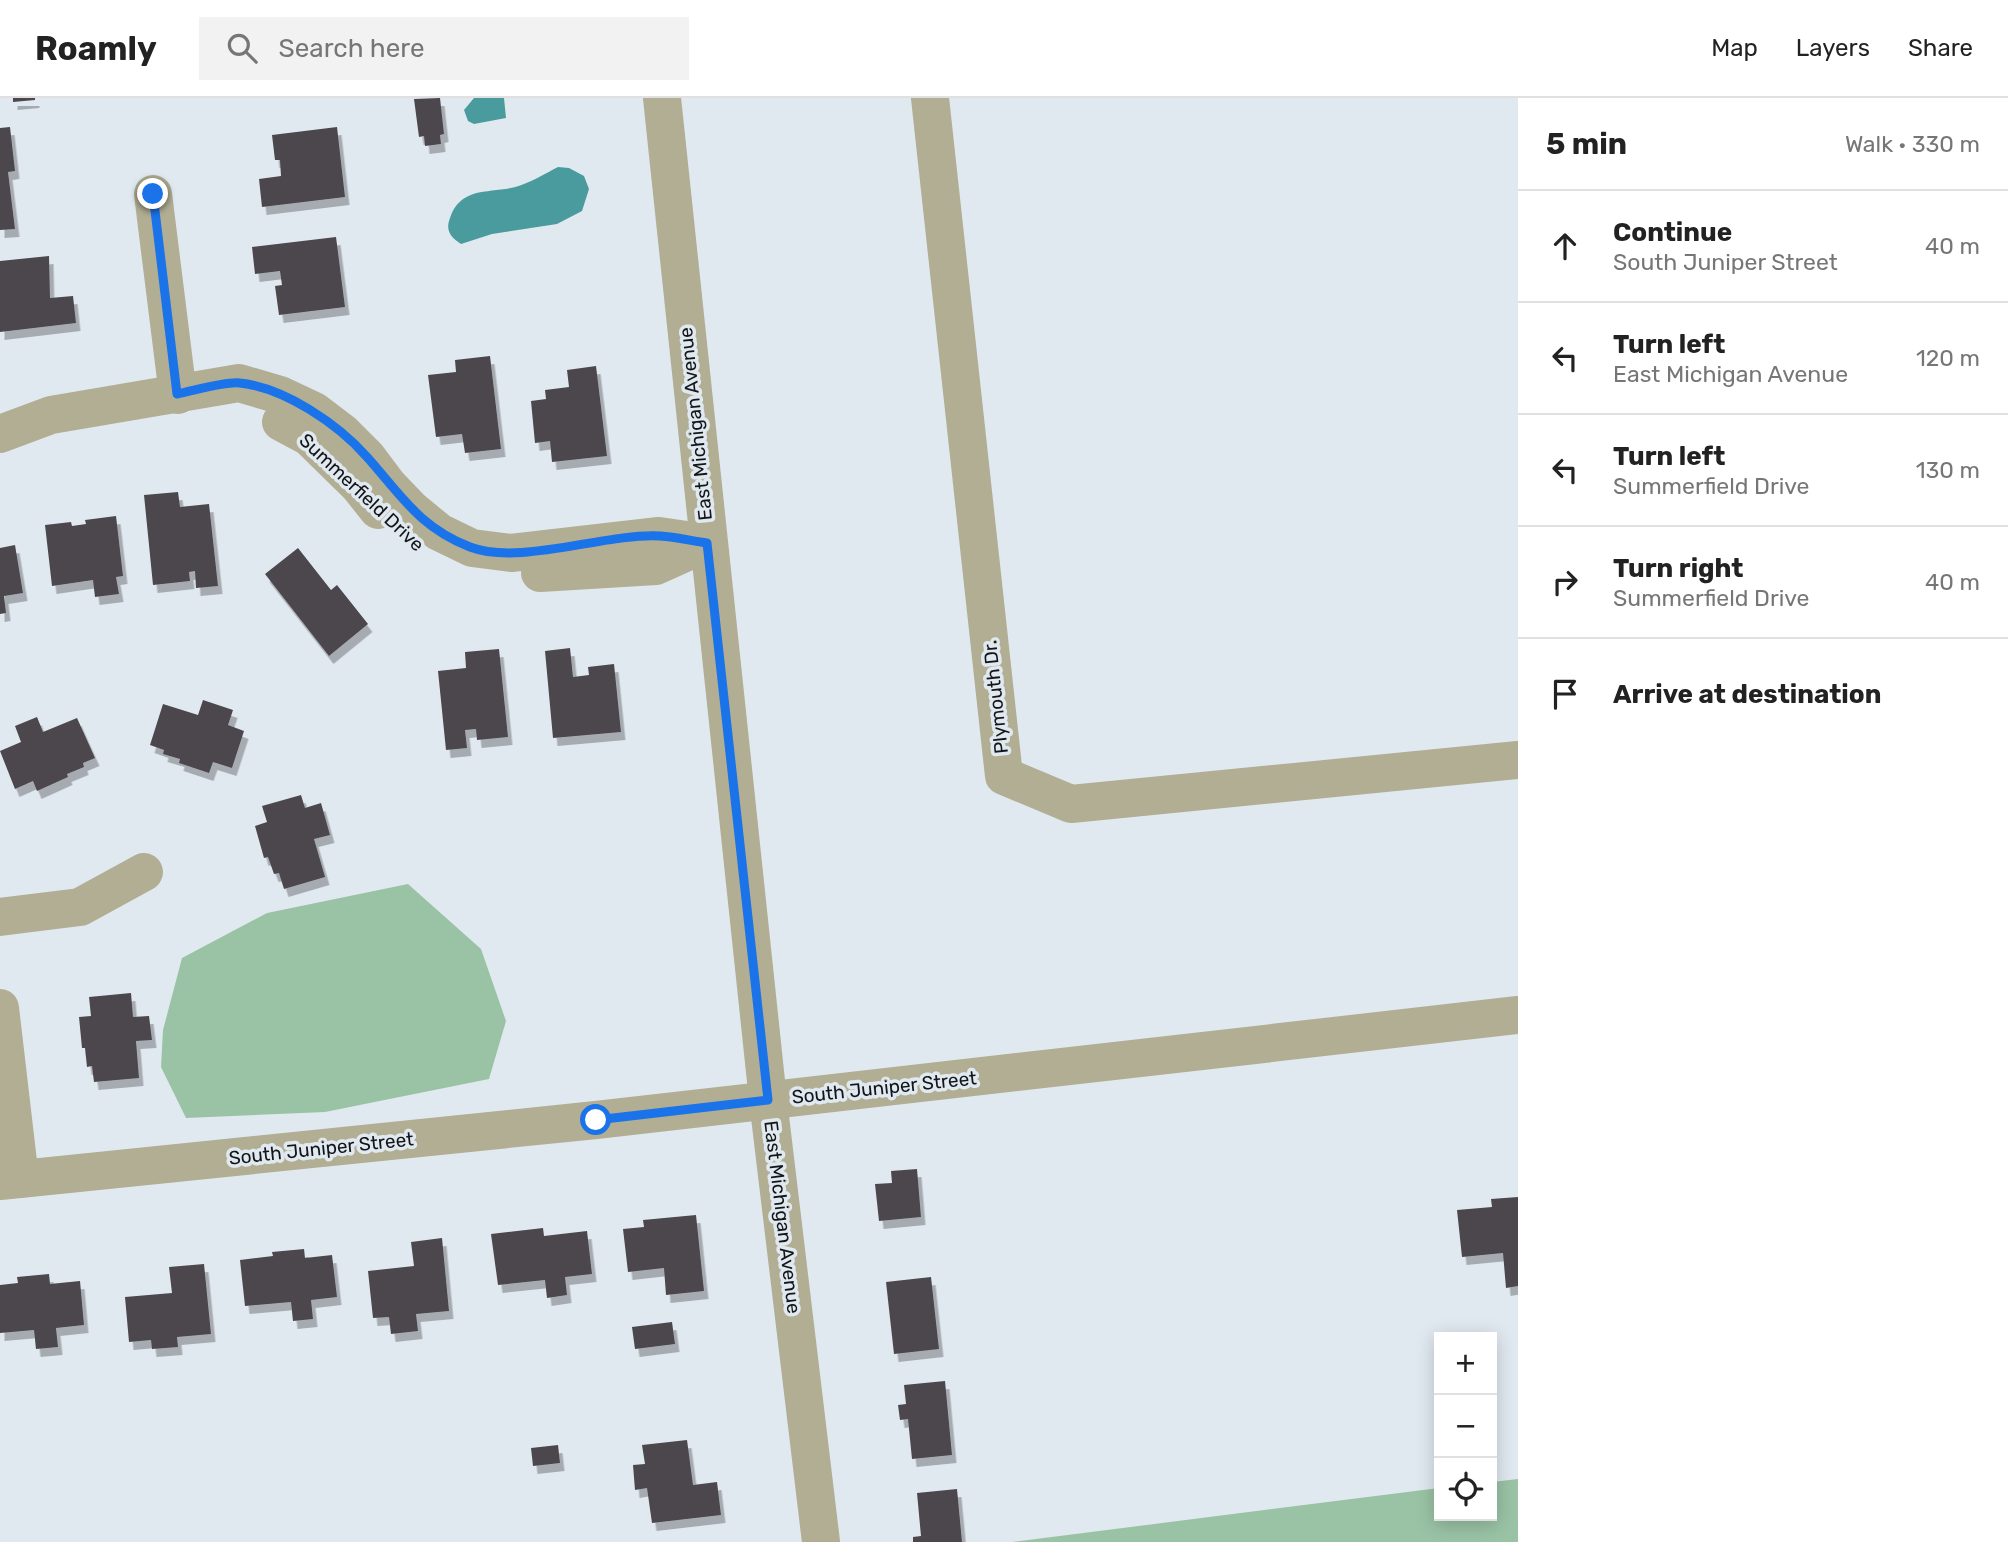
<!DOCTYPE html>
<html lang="en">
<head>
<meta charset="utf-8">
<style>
  :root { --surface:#fff; --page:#f2f2f2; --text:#222; --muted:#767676; --line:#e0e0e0 }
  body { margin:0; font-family:Rubik,sans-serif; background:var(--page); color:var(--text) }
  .controls { position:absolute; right:21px; bottom:21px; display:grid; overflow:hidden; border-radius:0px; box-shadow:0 4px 18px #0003 }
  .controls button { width:63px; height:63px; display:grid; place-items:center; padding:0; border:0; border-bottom:2px solid var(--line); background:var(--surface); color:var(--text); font:35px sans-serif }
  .stop { position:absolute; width:21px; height:21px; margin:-16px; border:5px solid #1a73e8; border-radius:50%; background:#fff }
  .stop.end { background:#1a73e8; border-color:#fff; box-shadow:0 2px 7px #0008 }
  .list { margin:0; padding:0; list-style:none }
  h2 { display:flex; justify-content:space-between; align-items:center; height:91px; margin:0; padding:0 28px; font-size:30px }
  h2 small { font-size:23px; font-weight:400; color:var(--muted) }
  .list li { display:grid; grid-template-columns:46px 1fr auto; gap:21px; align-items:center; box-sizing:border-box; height:112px; padding:0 28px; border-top:2px solid var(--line) }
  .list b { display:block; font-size:26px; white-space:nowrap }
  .list p { margin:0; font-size:23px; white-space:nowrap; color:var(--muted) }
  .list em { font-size:23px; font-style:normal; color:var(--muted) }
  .icon { flex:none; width:38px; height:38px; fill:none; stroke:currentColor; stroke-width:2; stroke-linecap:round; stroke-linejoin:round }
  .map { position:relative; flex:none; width:1518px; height:1444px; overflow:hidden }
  header { display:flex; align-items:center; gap:42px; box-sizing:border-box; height:98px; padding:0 35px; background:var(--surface); border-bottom:2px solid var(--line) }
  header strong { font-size:33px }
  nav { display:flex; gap:38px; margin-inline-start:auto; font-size:24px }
  .search { width:490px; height:63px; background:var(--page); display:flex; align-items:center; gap:18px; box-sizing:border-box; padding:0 24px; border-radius:0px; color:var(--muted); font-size:26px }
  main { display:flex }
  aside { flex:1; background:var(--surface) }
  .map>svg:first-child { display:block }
  .green { fill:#9ac3a5 }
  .water { fill:#4a9b9d }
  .building { fill:#4b474e; filter:url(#shadow) }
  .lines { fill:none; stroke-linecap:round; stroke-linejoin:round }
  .minor { stroke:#b1ae94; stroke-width:38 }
  .route { stroke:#1a73e8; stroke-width:9 }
  .labels { text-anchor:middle; stroke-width:7; stroke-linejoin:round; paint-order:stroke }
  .street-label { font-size:19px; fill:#131518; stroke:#e1e9f0 }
</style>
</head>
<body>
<header>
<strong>Roamly</strong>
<div class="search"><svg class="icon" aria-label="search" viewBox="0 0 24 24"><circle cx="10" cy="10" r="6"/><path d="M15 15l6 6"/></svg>Search here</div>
<nav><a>Map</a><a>Layers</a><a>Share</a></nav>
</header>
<main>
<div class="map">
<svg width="1518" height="1444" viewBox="0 0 1518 1444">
  <defs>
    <filter id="shadow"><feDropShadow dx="4.5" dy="8" stdDeviation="0" flood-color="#0004"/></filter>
  </defs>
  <rect width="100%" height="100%" fill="#e1e9f0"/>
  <g class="green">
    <polygon points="408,786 481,851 506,923 489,981 325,1014 186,1020 161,969 163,932 182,860 267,815"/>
    <polygon points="1518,1381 1518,1444 1012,1444 1439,1390 1439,1418 1492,1418 1492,1384"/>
  </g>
  <g class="water">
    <polygon points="474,0 504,0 506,20 474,26 468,23 464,12"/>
    <path d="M558,69l11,1 15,8 5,13 -7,22 -25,13 -65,10 -31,10c-10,-7 -16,-13 -11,-26 12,-36 47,-22 74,-34 11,-4 22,-11 34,-17z"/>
  </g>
  <g class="building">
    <polygon points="13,0 35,0 35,2 13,4"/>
    <polygon points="440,0 444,36 440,37 441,46 425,48 424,38 419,39 414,1"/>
    <polygon points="10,29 15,73 8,74 15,131 0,132 0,30"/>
    <polygon points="337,29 345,99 262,109 259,81 281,78 280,62 275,62 272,37"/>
    <polygon points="336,139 345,209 279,217 275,188 282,187 280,173 255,176 252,149"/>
    <polygon points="49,158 50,200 73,198 76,225 0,234 0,163"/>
    <polygon points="490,258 501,351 465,355 462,336 436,339 428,277 456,274 455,262"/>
    <polygon points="596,268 607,358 552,364 550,343 535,345 531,303 546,301 545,292 569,289 567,272"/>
    <polygon points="178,394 180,409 209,406 218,488 196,490 195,473 189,474 190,483 153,487 144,397"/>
    <polygon points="116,418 123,478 116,479 119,496 95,499 93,482 52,488 45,427 71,424 72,428 86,426 85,422"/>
    <polygon points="15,447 23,495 4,498 6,515 0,516 0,450"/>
    <polygon points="298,450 331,492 337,487 368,526 329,558 265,476"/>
    <polygon points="570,550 573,579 589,577 588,569 614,566 621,634 553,640 545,553"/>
    <polygon points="499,551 508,639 477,642 476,631 465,632 467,650 446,652 438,573 466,570 465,554"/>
    <polygon points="203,602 233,612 228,627 244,633 232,670 213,664 209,675 179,665 180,661 163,656 164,652 150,647 163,606 198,617"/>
    <polygon points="37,619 43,634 77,620 95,660 83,665 84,669 67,676 68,679 37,693 33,683 15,691 0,653 21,644 15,628"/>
    <polygon points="301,697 305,710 321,705 330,737 314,741 325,779 284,791 279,775 274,776 268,759 264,760 255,728 267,724 262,708"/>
    <polygon points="131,895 133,919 149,918 152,942 136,943 139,980 94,984 92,968 87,969 85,950 82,950 79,919 91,918 89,899"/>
    <polygon points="917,1071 921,1119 879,1123 875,1086 892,1085 891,1073"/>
    <polygon points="1518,1099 1518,1188 1506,1190 1503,1155 1462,1159 1457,1112 1492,1109 1491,1101"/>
    <polygon points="696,1117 704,1193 666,1197 664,1170 628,1174 623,1131 644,1129 643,1122"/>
    <polygon points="543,1130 544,1138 587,1133 592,1176 565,1179 567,1197 547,1200 545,1182 498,1187 491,1136"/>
    <polygon points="442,1140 449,1213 416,1216 418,1233 391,1236 389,1219 373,1220 368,1173 414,1168 411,1144"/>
    <polygon points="304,1151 305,1160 332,1157 337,1199 311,1202 313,1221 293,1223 291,1204 245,1208 240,1162 273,1158 272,1154"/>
    <polygon points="204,1166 211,1236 177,1239 178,1249 152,1251 151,1242 129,1244 125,1199 172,1195 169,1169"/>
    <polygon points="49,1176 50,1186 80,1183 84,1227 56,1230 58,1249 36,1251 34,1232 0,1235 0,1187 18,1185 17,1179"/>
    <polygon points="931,1179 939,1251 894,1256 886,1184"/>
    <polygon points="672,1224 675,1246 635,1251 632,1229"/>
    <polygon points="945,1283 952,1357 912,1361 908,1321 900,1322 898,1307 906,1306 904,1287"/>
    <polygon points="687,1342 693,1387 717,1384 721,1417 652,1425 647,1390 635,1392 633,1367 645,1366 642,1347"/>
    <polygon points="558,1347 560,1365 533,1368 531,1350"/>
    <polygon points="957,1391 962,1444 913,1444 913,1439 921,1438 917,1395"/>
  </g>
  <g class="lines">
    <g class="minor">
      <polyline points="662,0 768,1002 821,1444"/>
      <polyline points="930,0 1004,678 1071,706 1518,662"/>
      <polyline points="153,96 178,297"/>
      <polyline points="281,324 309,339 359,388 378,412"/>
      <polyline points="0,336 51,317 239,285 280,297 314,313 343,335 367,359 388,387 411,411 439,434 472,450 511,455 659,438 707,445"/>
      <polyline points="540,475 656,468 707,445"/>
      <polyline points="0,819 80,809 144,774"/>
      <polyline points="0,910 20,1081"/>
      <polyline points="0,1083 596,1022 1518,917"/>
    </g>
  </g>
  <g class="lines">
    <path class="route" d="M153,96l24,200c16,-3 49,-13 63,-11 45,5 98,41 127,74 34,38 52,70 103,90 50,19 134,-14 190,-11 16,1 32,5 47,7l61,557 -172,20"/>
  </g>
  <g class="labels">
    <g class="street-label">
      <text transform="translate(695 326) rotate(-96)" y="7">East Michigan Avenue</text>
      <text transform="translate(362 394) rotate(43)" y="7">Summerfield Drive</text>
      <text transform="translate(995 599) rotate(-96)" y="7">Plymouth Dr.</text>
      <text transform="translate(884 989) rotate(-6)" y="7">South Juniper Street</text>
      <text transform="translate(321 1050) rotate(-6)" y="7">South Juniper Street</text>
      <text transform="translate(783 1119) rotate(83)" y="7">East Michigan Avenue</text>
    </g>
  </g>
</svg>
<div class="controls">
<button>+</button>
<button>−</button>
<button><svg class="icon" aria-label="locate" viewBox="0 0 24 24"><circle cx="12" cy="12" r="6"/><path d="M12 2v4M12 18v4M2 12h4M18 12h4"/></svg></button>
</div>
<div class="stop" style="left:596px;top:1022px"></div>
<div class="stop end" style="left:153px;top:96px"></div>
</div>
<aside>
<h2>5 min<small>Walk · 330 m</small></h2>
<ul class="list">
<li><svg class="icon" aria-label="ahead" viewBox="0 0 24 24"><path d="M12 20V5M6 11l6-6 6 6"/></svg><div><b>Continue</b><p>South Juniper Street</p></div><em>40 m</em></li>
<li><svg class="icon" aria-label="left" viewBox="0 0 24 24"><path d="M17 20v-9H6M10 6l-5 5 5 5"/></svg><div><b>Turn left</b><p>East Michigan Avenue</p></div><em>120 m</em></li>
<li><svg class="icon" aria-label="left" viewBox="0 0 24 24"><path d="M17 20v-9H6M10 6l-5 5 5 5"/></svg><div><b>Turn left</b><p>Summerfield Drive</p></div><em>130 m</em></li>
<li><svg class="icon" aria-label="right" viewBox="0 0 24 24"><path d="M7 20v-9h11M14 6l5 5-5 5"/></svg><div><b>Turn right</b><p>Summerfield Drive</p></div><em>40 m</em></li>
<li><svg class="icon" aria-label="arrive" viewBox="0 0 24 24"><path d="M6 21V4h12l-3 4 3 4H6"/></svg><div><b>Arrive at destination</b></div></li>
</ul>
</aside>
</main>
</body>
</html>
